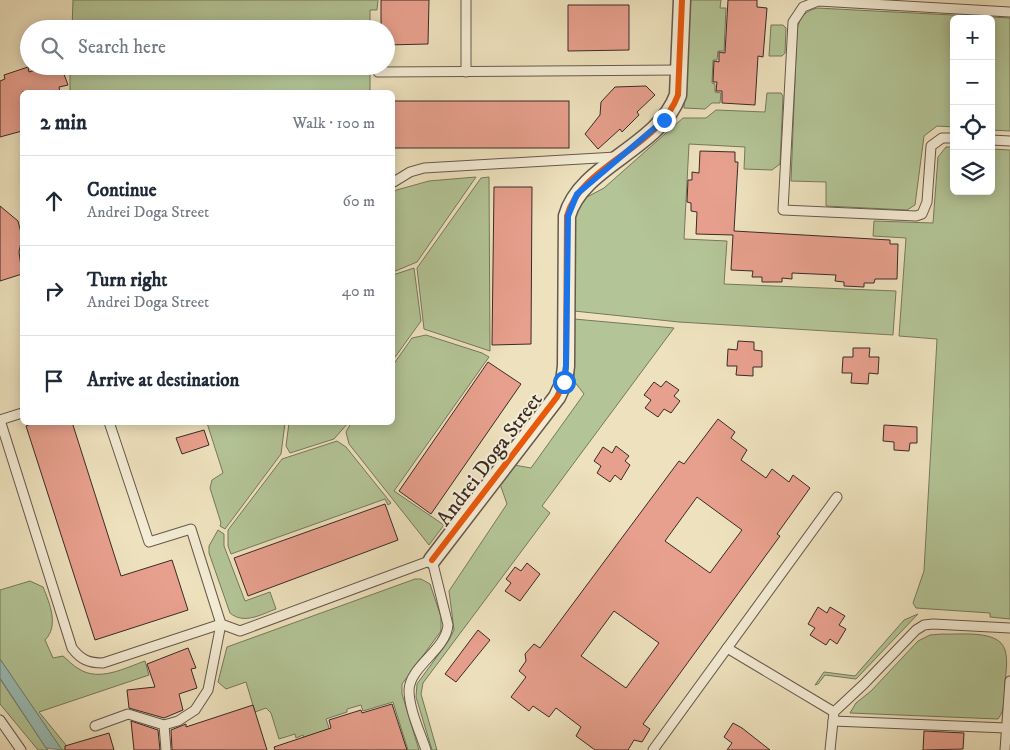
<!DOCTYPE html>
<html lang="en">
<head>
<meta charset="utf-8">
<style>
  :root { --surface:#fff; --page:#f6f6f7; --text:#1f2937; --muted:#747a83; --line:#e0e1e3 }
  body { margin:0; font-family:"IM FELL DW Pica",serif; background:var(--page); color:var(--text) }
  .controls { position:absolute; right:15px; top:15px; display:grid; overflow:hidden; border-radius:8px; box-shadow:0 2px 12px #0003 }
  .controls button { width:45px; height:45px; display:grid; place-items:center; padding:0; border:0; border-bottom:1px solid var(--line); background:var(--surface); color:var(--text); font:25px sans-serif }
  .stop { position:absolute; width:15px; height:15px; margin:-11px; border:4px solid #1a73e8; border-radius:50%; background:#fff }
  .stop.end { background:#1a73e8; border-color:#fff; box-shadow:0 1px 5px #0008 }
  .list { margin:0; padding:0; list-style:none }
  h2 { display:flex; justify-content:space-between; align-items:center; height:65px; margin:0; padding:0 20px; font-size:21px }
  h2 small { font-size:16px; font-weight:400; color:var(--muted) }
  .list li { display:grid; grid-template-columns:32px 1fr auto; gap:15px; align-items:center; box-sizing:border-box; height:90px; padding:0 20px; border-top:1px solid var(--line) }
  .list b { display:block; font-size:19px; white-space:nowrap }
  .list p { margin:0; font-size:16px; white-space:nowrap; color:var(--muted) }
  .list em { font-size:16px; font-style:normal; color:var(--muted) }
  .icon { flex:none; width:28px; height:28px; fill:none; stroke:currentColor; stroke-width:2; stroke-linecap:round; stroke-linejoin:round }
  .map { position:relative; flex:none; width:1010px; height:750px; overflow:hidden }
  .search { position:absolute; background:var(--surface); box-shadow:0 2px 12px #0003; left:20px; top:20px; width:375px; height:55px; display:flex; align-items:center; gap:12px; box-sizing:border-box; padding:0 18px; border-radius:28px; color:var(--muted); font-size:19px }
  .panel { position:absolute; background:var(--surface); box-shadow:0 2px 12px #0003; left:20px; top:90px; width:375px; height:335px; border-radius:8px }
  .map>svg:first-child { display:block }
  .green { fill:#b3c496; stroke:#76785e }
  .water { fill:#9abdb6; stroke:#73837c }
  .building { fill:#e8a08e; stroke:#392b26; fill-rule:evenodd }
  .lines { fill:none; stroke-linecap:round; stroke-linejoin:round }
  .lane-casing { stroke:#66594c; stroke-width:11 }
  .street-casing { stroke:#66594c; stroke-width:19 }
  .lane { stroke:#f4ecd5; stroke-width:9 }
  .street { stroke:#f4ecd5; stroke-width:16 }
  .cycleway-casing { stroke:#f4ecd5; stroke-width:9 }
  .cycleway { stroke:#e8590c; stroke-width:6 }
  .route { stroke:#1a73e8; stroke-width:6 }
  .labels { text-anchor:middle; stroke-width:4; stroke-linejoin:round; paint-order:stroke }
  .street-label { font-size:21px; fill:#392b26; stroke:#f4ecd5 }
</style>
</head>
<body>
<div class="map">
<svg width="1010" height="750" viewBox="0 0 1010 750">
  <rect width="100%" height="100%" fill="#eee2be"/>
  <filter id="stains"><feTurbulence type="fractalNoise" baseFrequency=".004" numOctaves="4"/><feColorMatrix values="0 0 0 0 .2 0 0 0 0 .09 0 0 0 0 .02 0 0 0 .5 -.17"/></filter>
  <radialGradient id="worn" r=".72"><stop offset=".6" stop-color="#630" stop-opacity="0"/><stop offset="1" stop-color="#630" stop-opacity=".3"/></radialGradient>
  <g class="green">
    <polygon points="73,0 378,0 377,10 370,10 370,29 72,29"/>
    <polygon points="689,0 721,0 720,8 726,8 724,51 718,51 717,60 713,60 712,83 715,84 715,92 721,93 720,103 712,103 705,109 684,108"/>
    <path d="M817,8l193,10v113l-19,-1v-111h-37v108l-17,-1 -13,10 -9,69 -8,5 -81,-4v-24l-35,-1 6,-152c3,-12 8,-18 20,-21z"/>
    <polygon points="771,25 783,25 786,28 785,53 782,56 769,56"/>
    <rect x="70" y="66" width="300" height="26"/>
    <polygon points="767,93 781,93 783,96 780,164 772,170 744,169 745,147 689,144 684,239 727,241 724,284 896,291 893,335 679,322 574,311 575,214 587,197 604,188 683,118 706,118 716,110 765,112"/>
    <polygon points="946,147 954,147 954,191 991,191 991,149 1010,150 1010,619 990,617 990,613 916,608 913,603 924,571 937,339 899,336 906,238 873,236 874,221 933,223 938,157"/>
    <polygon points="476,177 417,262 393,272 393,191 429,181"/>
    <polygon points="489,177 490,351 424,329 417,268 481,178"/>
    <polygon points="414,268 421,321 393,360 393,275"/>
    <polygon points="574,319 674,328 542,506 550,513 423,683 421,694 437,750 432,750 416,697 417,684 449,640 454,630 449,591 507,504 500,484 514,465 531,468 584,394 574,381"/>
    <polygon points="426,335 482,353 489,357 394,491 444,525 429,545 349,444 346,432 351,423 392,422 393,365 412,338"/>
    <polygon points="207,423 285,423 281,454 225,529 220,526 221,523 210,488 212,480 223,473"/>
    <polygon points="289,423 289,422 348,423 334,439 290,453 286,446"/>
    <polygon points="337,441 346,447 391,503 388,505 385,499 231,554 228,546 228,530 282,459"/>
    <path d="M218,530l6,4v12l21,55 25,-9 6,17c-14,5 -32,16 -46,4l-21,-60v-7z"/>
    <polygon points="415,579 421,579 430,584 441,617 441,631 402,684 402,694 419,750 408,750 393,702 363,711 361,705 347,709 347,712 326,719 330,731 305,740 303,735 296,738 295,734 279,739 271,713 266,708 255,712 246,682 226,689 218,682 227,647"/>
    <path d="M30,581l13,6c7,17 16,39 2,53l8,18 10,-2c5,4 10,10 16,13 20,13 46,-1 66,-8l4,14 -110,37 31,38h-8l-62,-91v-69z"/>
    <polygon points="918,614 856,679 825,675 818,684 815,685 824,672 855,676 904,620"/>
    <path d="M942,634c17,1 57,-5 63,16 3,10 1,22 0,32 -1,12 1,27 -7,37l-148,-6 6,-10 15,-12 47,-50 12,-6z"/>
    <polygon points="0,679 46,748 48,750 38,750 0,704"/>
  </g>
  <polygon class="water" points="0,659 62,750 46,748 0,678"/>
  <g class="building">
    <polygon points="381,0 429,0 428,44 386,45 386,29 381,29"/>
    <polygon points="728,0 757,0 757,7 767,8 763,57 758,56 755,105 722,103 722,91 716,91 717,82 713,82 714,61 719,62 719,52 725,53"/>
    <polygon points="568,5 629,5 629,50 568,51"/>
    <polygon points="47,66 61,66 68,85 59,87 60,92 22,92 22,131 0,137 0,81 5,79 4,75 28,67 29,72"/>
    <polygon points="646,86 655,95 637,112 639,115 622,132 620,129 598,149 585,134 600,115 601,102 615,87"/>
    <rect x="392" y="101" width="177" height="47"/>
    <polygon points="700,151 735,152 735,162 738,162 734,231 890,240 890,244 898,244 897,279 875,279 874,283 864,283 864,287 844,286 844,282 835,281 836,275 792,273 792,279 782,278 782,282 762,282 762,277 752,277 753,271 731,270 733,235 696,234 697,212 691,211 691,203 687,202 688,180 692,180 692,172 699,173"/>
    <polygon points="494,187 532,187 531,344 492,345"/>
    <polygon points="0,206 18,221 22,237 19,252 22,274 0,281"/>
    <polygon points="738,341 754,342 754,350 762,351 762,367 753,367 753,376 736,375 737,366 727,366 728,349 737,350"/>
    <polygon points="853,348 870,348 869,357 879,357 878,374 869,373 868,384 851,383 852,373 842,373 843,357 853,357"/>
    <polygon points="488,362 521,384 431,514 399,491"/>
    <polygon points="666,381 679,390 674,396 680,401 671,413 664,409 658,417 645,408 651,400 644,395 654,382 661,387"/>
    <path d="M718,419l17,13 -4,6 16,12 -6,10 25,18 6,-9 17,13 4,-7 17,13 -33,46 3,2 -137,188 7,5 -8,13 -8,-2 -6,10h-33l-19,-14 5,-9 -25,-19 -7,9 -16,-11 -4,5 -18,-14 15,-20 -7,-6 7,-10 -1,-7 9,-10 6,4 139,-187 5,3zM697,497l45,33 -32,43 -45,-32zM614,611l45,32 -33,45 -45,-32z"/>
    <polygon points="35,422 72,422 121,576 172,560 188,610 95,640 26,426"/>
    <polygon points="884,425 917,427 917,443 910,443 909,451 894,450 894,442 883,441"/>
    <polygon points="204,430 209,445 182,454 176,438"/>
    <polygon points="616,446 629,456 625,461 630,465 621,480 615,475 610,482 597,473 601,466 594,461 603,447 612,453"/>
    <polygon points="385,504 398,540 248,596 234,558"/>
    <polygon points="527,563 540,574 520,601 505,591 511,583 506,579 515,567 521,571"/>
    <polygon points="818,607 827,613 830,607 845,616 839,625 846,629 837,644 830,639 826,645 810,635 815,628 808,624"/>
    <polygon points="478,630 490,640 456,682 445,674"/>
    <polygon points="188,648 196,668 191,669 197,688 179,694 183,710 164,718 129,708 127,690 155,687 147,664"/>
    <polygon points="392,704 407,750 275,750 274,747 331,728 329,720 361,710 362,713"/>
    <polygon points="253,705 267,750 172,750 171,730 186,724 186,727"/>
    <polygon points="131,721 158,730 160,750 134,750"/>
    <polygon points="733,723 742,728 770,750 727,750 732,743 724,737"/>
    <polygon points="924,731 964,733 963,749 923,750"/>
    <polygon points="109,733 114,750 65,750 65,746"/>
  </g>
  <g class="lines">
    <g class="lane-casing">
      <g id="lane">
        <polyline points="378,72 680,70"/>
        <polyline points="466,72 466,0"/>
        <polyline points="954,138 942,138 931,146 927,202 922,214 916,216 783,210 793,22 803,7 818,1 1010,12"/>
        <polyline points="991,140 1010,141"/>
        <polyline points="392,183 410,172 424,168 616,157"/>
        <path d="M0,420l72,228c9,12 17,15 31,15l118,-39 19,7 192,-71 16,65c-2,25 -38,41 -39,65 0,19 11,42 17,60"/>
        <polyline points="0,420 22,413"/>
        <polyline points="727,648 834,712"/>
        <polyline points="0,720 21,750"/>
        <polyline points="833,721 1006,728"/>
        <polyline points="164,725 166,750"/>
        <polyline points="95,726 128,714 164,725 178,721 195,710 208,690 221,624 191,529 149,542 109,422"/>
        <polyline points="653,750 837,497"/>
        <polyline points="830,750 834,712 864,684 916,630 924,625 933,624 1010,628"/>
        <polyline points="1005,750 1010,681"/>
      </g>
    </g>
    <g class="street-casing">
      <path id="street" d="M432,560l125,-163 7,-15 2,-16 1,-150c14,-51 92,-68 111,-121l4,-95"/>
    </g>
    <use href="#lane" class="lane"/>
    <use href="#street" class="street"/>
    <g class="cycleway-casing">
      <path id="cycleway" d="M432,560l125,-163 7,-15 2,-16 1,-150c14,-51 92,-68 111,-121l4,-95"/>
    </g>
    <use href="#cycleway" class="cycleway"/>
  </g>
  <g class="lines">
    <polyline class="route" points="564,382 566,366 568,216 577,194 664,120"/>
  </g>
  <g class="labels">
    <g class="street-label">
      <text transform="translate(489 459) rotate(-53)" y="7">Andrei Doga Street</text>
    </g>
  </g>
  <rect width="100%" height="100%" filter="url(#stains)"/>
  <rect width="100%" height="100%" fill="url(#worn)"/>
</svg>
<div class="controls">
<button>+</button>
<button>−</button>
<button><svg class="icon" aria-label="locate" viewBox="0 0 24 24"><circle cx="12" cy="12" r="6"/><path d="M12 2v4M12 18v4M2 12h4M18 12h4"/></svg></button>
<button><svg class="icon" aria-label="layers" viewBox="0 0 24 24"><path d="M12 4l9 5-9 5-9-5zM3 14l9 5 9-5"/></svg></button>
</div>
<div class="stop" style="left:564px;top:382px"></div>
<div class="stop end" style="left:664px;top:120px"></div>
<div class="search"><svg class="icon" aria-label="search" viewBox="0 0 24 24"><circle cx="10" cy="10" r="6"/><path d="M15 15l6 6"/></svg>Search here</div>
<section class="panel">
<h2>2 min<small>Walk · 100 m</small></h2>
<ul class="list">
<li><svg class="icon" aria-label="ahead" viewBox="0 0 24 24"><path d="M12 20V5M6 11l6-6 6 6"/></svg><div><b>Continue</b><p>Andrei Doga Street</p></div><em>60 m</em></li>
<li><svg class="icon" aria-label="right" viewBox="0 0 24 24"><path d="M7 20v-9h11M14 6l5 5-5 5"/></svg><div><b>Turn right</b><p>Andrei Doga Street</p></div><em>40 m</em></li>
<li><svg class="icon" aria-label="arrive" viewBox="0 0 24 24"><path d="M6 21V4h12l-3 4 3 4H6"/></svg><div><b>Arrive at destination</b></div></li>
</ul>
</section>
</div>
</body>
</html>
